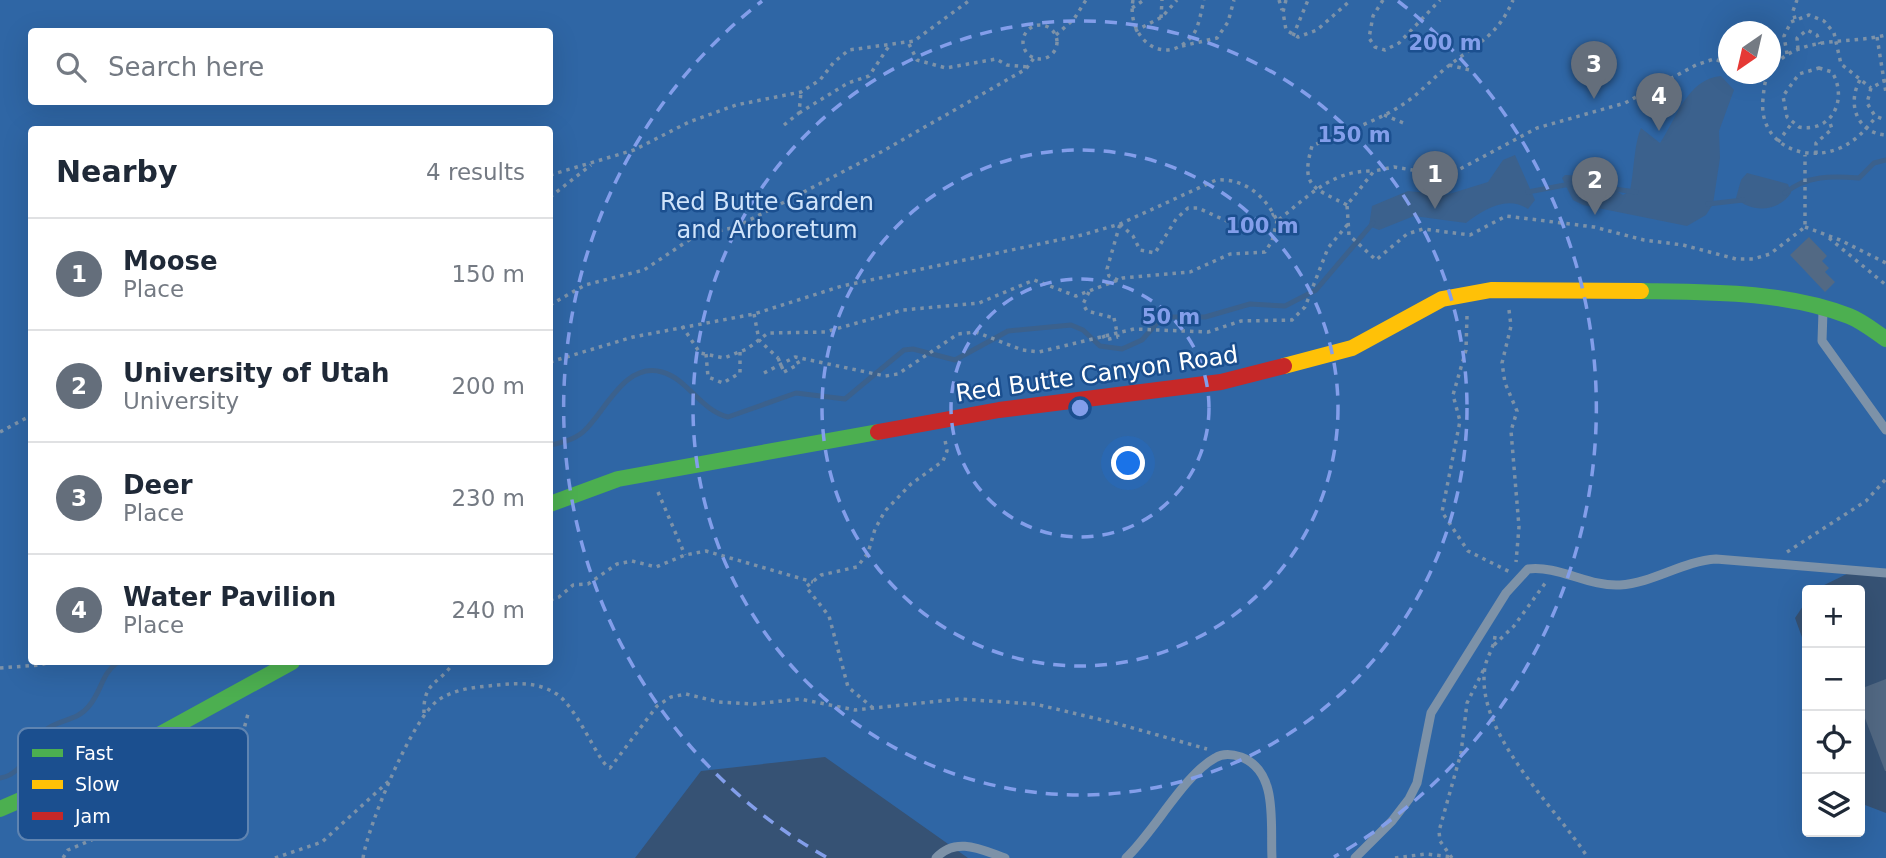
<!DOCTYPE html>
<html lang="en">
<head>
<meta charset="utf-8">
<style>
  :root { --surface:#fff; --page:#f2f2f3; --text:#1f2937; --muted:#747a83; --line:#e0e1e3; --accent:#646e7b }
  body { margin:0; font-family:"DejaVu Sans",sans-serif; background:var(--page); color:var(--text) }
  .controls { position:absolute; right:21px; bottom:21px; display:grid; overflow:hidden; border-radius:7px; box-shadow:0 7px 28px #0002 }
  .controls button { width:63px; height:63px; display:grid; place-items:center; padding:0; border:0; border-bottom:2px solid var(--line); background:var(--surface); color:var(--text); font:35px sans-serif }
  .compass { position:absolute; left:1718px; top:21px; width:63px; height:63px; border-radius:50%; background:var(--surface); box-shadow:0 7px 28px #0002; rotate:214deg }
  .you { position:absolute; left:1129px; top:464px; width:24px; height:24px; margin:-18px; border:5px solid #fff; border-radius:50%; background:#1a73e8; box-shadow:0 0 0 10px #1a73e833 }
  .badge { display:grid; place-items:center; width:46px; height:46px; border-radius:50%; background:var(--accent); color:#fff; font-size:23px; font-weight:700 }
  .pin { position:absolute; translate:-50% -58px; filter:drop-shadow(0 2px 4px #0008) }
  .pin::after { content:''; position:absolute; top:37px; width:24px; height:21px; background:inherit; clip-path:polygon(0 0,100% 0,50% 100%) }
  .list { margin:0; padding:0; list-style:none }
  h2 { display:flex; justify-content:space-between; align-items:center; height:91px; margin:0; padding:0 28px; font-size:30px }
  h2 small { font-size:23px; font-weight:400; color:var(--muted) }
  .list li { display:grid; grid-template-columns:46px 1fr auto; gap:21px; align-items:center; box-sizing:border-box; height:112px; padding:0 28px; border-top:2px solid var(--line) }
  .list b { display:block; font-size:26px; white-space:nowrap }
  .list p { margin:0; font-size:23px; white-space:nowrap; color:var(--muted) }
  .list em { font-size:23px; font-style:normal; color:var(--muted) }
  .icon { flex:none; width:38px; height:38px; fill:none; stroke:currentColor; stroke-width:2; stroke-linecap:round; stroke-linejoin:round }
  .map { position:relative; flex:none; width:1886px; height:858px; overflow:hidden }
  .search { position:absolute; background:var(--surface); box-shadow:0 7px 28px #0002; left:28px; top:28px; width:525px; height:77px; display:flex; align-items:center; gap:18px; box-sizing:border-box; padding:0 24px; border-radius:7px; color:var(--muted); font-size:26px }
  .panel { position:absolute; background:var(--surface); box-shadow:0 7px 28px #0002; left:28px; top:126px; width:525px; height:539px; border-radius:7px }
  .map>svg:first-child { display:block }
  .green { fill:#2f66a5; fill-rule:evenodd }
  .water { fill:#3b618d }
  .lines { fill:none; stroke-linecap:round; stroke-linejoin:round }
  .stream { stroke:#3b618d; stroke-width:5 }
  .building { fill:#526984 }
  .path { stroke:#7d92a8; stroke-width:3.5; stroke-dasharray:3.5 5; stroke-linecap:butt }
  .lane { stroke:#7d92a8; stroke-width:9 }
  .fast { stroke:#4caf50; stroke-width:16 }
  .slow { stroke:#ffc107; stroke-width:16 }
  .jam { stroke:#c62828; stroke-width:16 }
  .path-bridge { stroke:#7d92a8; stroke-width:3.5; stroke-dasharray:3.5 5; stroke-linecap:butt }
  .ring { fill:none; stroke:#839eea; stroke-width:3.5; stroke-dasharray:12 9 }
  .labels { text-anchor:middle; stroke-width:5; stroke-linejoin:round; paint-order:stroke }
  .park-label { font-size:24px; fill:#cfe3fa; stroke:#1b4f8f }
  .street-label { font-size:24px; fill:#fff; stroke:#1b4f8f }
  .key { fill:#1b4f8f; stroke:#5f84b1; stroke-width:2 }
  .key-label { font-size:19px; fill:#fff }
  .centre { fill:#839eea; stroke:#1b4f8f; stroke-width:3.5 }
  .ring-label { font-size:21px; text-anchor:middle; font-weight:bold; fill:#839eea; stroke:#1b4f8f; stroke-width:5; stroke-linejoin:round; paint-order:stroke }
</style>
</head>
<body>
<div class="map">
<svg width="1886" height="858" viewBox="0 0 1886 858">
  <rect width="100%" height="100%" fill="#365274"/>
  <path class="green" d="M0,0h1886v576l-25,-9 -47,23h-7v10l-12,18 12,33v181h53v-42l5,15 21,8v45h-918l-143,-101 -124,14 -66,87h-635zM32,32h518v70h-518zM1728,32h42v42h-42zM32,130h518v532h-518z"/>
  <g class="water">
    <path d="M1721,76l13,14 -15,41 1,27 -7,46 -7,11 -19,11 -104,-21 -10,-5 -11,-22 3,-3 25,1 33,19 7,-4c4,-19 4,-47 11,-63l19,15c17,-25 27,-64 61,-67z"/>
    <path d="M1515,155l20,45 -7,9c-21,-14 -44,0 -62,14l-52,-7 -35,14 -10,-4 3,-20 36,-15 38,4 42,-13 15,-22z"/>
    <path d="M1747,173l41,11 3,9c-12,18 -39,21 -55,5l5,-18z"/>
  </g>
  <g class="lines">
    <g class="stream">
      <polyline points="1607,188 1636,192"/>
      <polyline points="1528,192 1570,184"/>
      <path d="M1785,193c22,-18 47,-17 74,-15l15,-15 12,-3"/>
      <polyline points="1708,204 1743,200"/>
      <path d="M550,445c11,-2 25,-5 34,-14 21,-19 41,-70 78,-59 26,7 38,38 66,45l68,-24 49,6 59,-49 9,-1 42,11 53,-29 63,-6 12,5 17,16 22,3 20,-9 14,-16 14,-7h35l45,-13 35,2 31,-16 57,-67"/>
      <path d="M0,778c25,-4 27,-30 43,-46 13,-13 34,-10 46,-26 13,-15 12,-32 29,-44"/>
    </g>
  </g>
  <g class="building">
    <polygon points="1809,237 1827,256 1822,261 1829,268 1825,272 1835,282 1825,292 1790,255"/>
    <polygon points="1886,679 1886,771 1885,771 1860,705 1860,689"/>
  </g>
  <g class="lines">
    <g class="path">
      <path d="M1133,0c-7,38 31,69 59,36 7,-8 9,-25 12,-36"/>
      <polyline points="1279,0 1282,10"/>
      <polyline points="1286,0 1283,12 1286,30 1298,37 1317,30 1351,0"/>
      <polyline points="1383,0 1373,16 1369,38 1375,47 1385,50 1399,43 1440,0"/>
      <polyline points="1132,8 1144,0"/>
      <polyline points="1161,18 1162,0"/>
      <polyline points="1795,19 1793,11 1797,0"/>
      <circle cx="1040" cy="42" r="17"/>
      <polyline points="1135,31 1162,17 1177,0"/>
      <polyline points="1056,35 1074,19 1086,0"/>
      <polyline points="1293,36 1308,0"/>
      <polyline points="1877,37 1886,93"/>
      <polyline points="909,44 917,60 946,68 996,59 1007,65 1028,67"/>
      <polyline points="1182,46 1217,38 1228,22 1234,0"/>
      <polyline points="1798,49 1797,38 1807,30 1817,35 1820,44"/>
      <polyline points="1787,54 1784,36 1791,22 1809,15 1824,21 1834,33 1841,64 1871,88"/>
      <polyline points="1728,64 1714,59 1696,65 1625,103 1537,128 1460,169 1437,174 1394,167 1374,171 1347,205 1349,235 1376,260 1407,234 1423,229 1470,235 1506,216 1594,227 1644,240 1683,245 1736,259 1753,259 1770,254 1805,227 1805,155"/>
      <polyline points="1449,65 1470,70"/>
      <path d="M1819,68l13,4c16,26 1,61 -33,55l-12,-10 -4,-21 16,-22z"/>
      <path d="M1770,71c26,-37 78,-26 116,-36"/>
      <polyline points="1754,74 1765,79"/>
      <path d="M1769,74c-5,7 -5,16 -6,25 -5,44 40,65 77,49 16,-7 25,-18 36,-31"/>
      <path d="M1860,80c-13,23 -4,53 26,55"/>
      <polyline points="1886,80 1871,88 1867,103 1875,116 1886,120"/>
      <polyline points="799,113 848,83 869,76 889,46"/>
      <polyline points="1384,115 1406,124"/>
      <polyline points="784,125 799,113 801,92"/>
      <polyline points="1778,142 1792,123"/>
      <polyline points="1816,154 1816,143 1832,129 1829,120"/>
      <polyline points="550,175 634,150 689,122 736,105 801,92 820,80 834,62 849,50 914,41 970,0"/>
      <polyline points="550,197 591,165"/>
      <path d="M1347,205c-33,-17 -47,-18 -35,-59 30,-14 65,-24 93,-43 15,-10 27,-24 41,-35 29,-24 51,-30 67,-68"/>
      <polyline points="1120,224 1133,236 1140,250 1155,253 1176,219 1188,208 1198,208 1242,228 1274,214"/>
      <polyline points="1805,227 1840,240 1886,263"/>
      <polyline points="1829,238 1886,285"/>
      <polyline points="1118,280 1109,276 1107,269 1120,224"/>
      <polyline points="1089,292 1083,304 1087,311 1114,318"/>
      <polyline points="550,305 585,285 644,270 695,236 736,227 883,151 1026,69 1034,58"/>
      <polyline points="1509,310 1511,326 1502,363 1505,383 1517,411 1511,431 1519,527 1516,562"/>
      <polyline points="754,314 759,340 778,358"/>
      <polyline points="1467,316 1466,350 1453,395 1460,421 1442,512 1468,551 1510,572"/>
      <polyline points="682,326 700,353 724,358 747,349 768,333 825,332 903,310 979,303 1034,280 1076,296 1123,278 1190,272 1230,254 1265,252 1272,241 1277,221"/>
      <polyline points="1103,335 1105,340 1118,337"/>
      <polyline points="706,354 708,377 723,383 740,373 740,352"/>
      <path d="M550,362l83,-25 121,-23 88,-28 240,-51 38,-11 96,-44c28,-2 50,16 61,41 32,-25 54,-51 97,-50"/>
      <polyline points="784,372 799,364 795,357"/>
      <polyline points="764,373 795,357 885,376 898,374 958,334 976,332 1022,350 1039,352 1134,329 1208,332 1241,321 1292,320 1305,307 1328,248 1348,224"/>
      <polyline points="0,432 32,415"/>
      <polyline points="658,492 685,555"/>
      <polyline points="1787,552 1866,501 1886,479"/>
      <polyline points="550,600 559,597 573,585 588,584 617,564 632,561 656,567 685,555 706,551 813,582"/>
      <path d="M1495,636c-1,12 -8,20 -10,31 -11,66 71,140 103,191"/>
      <polyline points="1494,645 1514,626 1546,582"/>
      <polyline points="0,668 40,665 50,662"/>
      <polyline points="873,708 848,687 829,616 806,587 821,575 857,567 868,553 875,529 885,511 911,484 943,461 947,451 945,440"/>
      <path d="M424,713c-1,-32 15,-28 30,-51"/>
      <polyline points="63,858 68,850 124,826 146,808 216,766 244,729 249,710"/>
      <polyline points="275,858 322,842 390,780"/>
      <path d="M363,858c5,-33 49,-138 74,-157 18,-13 41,-14 61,-16 20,-2 39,-3 57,8 22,12 44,72 55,75l47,-62 14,-9 15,-3 33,8 35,2 46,-5 55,11 104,-11 76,5 80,19 92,26"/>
      <polyline points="1395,858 1426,854 1452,857"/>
      <polyline points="1452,858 1440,841 1439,831 1461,753 1467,703 1484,669"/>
    </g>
    <g class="lane">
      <polyline points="1823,311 1822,341 1886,430"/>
      <path d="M936,858c20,-22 46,-8 69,0"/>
      <path d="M1126,858c28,-26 58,-83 89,-100 8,-5 17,-4 26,-1 38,14 29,68 31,101"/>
      <path d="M1355,858l37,-37 17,-22 8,-16 14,-70 75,-120 22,-24c30,-4 61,18 92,16 33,-2 63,-24 96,-26l170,14"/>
    </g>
    <g class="fast">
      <path d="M1641,291c68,1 144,0 208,25 13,5 25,15 37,23"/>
      <polyline points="550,504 618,479 878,432"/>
      <polyline points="0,809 115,759 292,662"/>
    </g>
    <polyline class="slow" points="1284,366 1352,348 1442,299 1491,290 1641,291"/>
    <polyline class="jam" points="878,432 999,410 1221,382 1284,366"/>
    <g class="path-bridge">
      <polyline points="1114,318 1118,337"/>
      <polyline points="778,358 784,372"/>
    </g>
  </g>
  <g class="ring">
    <circle cx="1080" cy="408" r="129"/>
    <circle cx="1080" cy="408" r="258"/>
    <circle cx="1080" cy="408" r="387"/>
    <path d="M826 857A516 516 0 0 1 762 1M1398 1A516 516 0 0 1 1334 857"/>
  </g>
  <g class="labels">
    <g class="park-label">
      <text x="767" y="210">Red Butte Garden<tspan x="767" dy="28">and Arboretum</tspan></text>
    </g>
    <g class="street-label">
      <text transform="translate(1097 374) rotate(-8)" y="8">Red Butte Canyon Road</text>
    </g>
  </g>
  <rect x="18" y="728" width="230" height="112" rx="10" class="key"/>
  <rect x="32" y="749" width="31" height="8" fill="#4caf50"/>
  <rect x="32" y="780" width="31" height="9" fill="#ffc107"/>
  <rect x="32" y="812" width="31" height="8" fill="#c62828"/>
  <g class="key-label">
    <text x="75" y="760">Fast</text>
    <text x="75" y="791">Slow</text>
    <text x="75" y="823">Jam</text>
  </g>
  <circle cx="1080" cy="408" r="10" class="centre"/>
  <g class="ring-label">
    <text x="1445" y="50">200 m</text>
    <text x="1354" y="142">150 m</text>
    <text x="1262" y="233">100 m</text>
    <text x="1171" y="324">50 m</text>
  </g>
</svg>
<div class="controls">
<button>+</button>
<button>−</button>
<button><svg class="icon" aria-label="locate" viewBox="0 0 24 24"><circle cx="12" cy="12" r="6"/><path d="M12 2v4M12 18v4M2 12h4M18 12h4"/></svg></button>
<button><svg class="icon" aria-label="layers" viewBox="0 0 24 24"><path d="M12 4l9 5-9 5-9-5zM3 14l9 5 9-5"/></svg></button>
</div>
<svg class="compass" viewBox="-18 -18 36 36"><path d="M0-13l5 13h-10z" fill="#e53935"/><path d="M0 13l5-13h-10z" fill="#747a83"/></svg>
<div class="you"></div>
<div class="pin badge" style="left:1435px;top:209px">1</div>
<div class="pin badge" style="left:1595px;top:215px">2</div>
<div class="pin badge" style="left:1594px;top:99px">3</div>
<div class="pin badge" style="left:1659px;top:131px">4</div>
<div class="search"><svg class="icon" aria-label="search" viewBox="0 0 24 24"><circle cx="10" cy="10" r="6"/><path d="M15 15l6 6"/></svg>Search here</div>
<section class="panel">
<h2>Nearby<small>4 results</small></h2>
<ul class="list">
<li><span class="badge">1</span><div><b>Moose</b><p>Place</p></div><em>150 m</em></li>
<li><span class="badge">2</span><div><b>University of Utah</b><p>University</p></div><em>200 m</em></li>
<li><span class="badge">3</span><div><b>Deer</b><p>Place</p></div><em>230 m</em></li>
<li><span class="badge">4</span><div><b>Water Pavilion</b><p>Place</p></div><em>240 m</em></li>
</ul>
</section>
</div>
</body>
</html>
